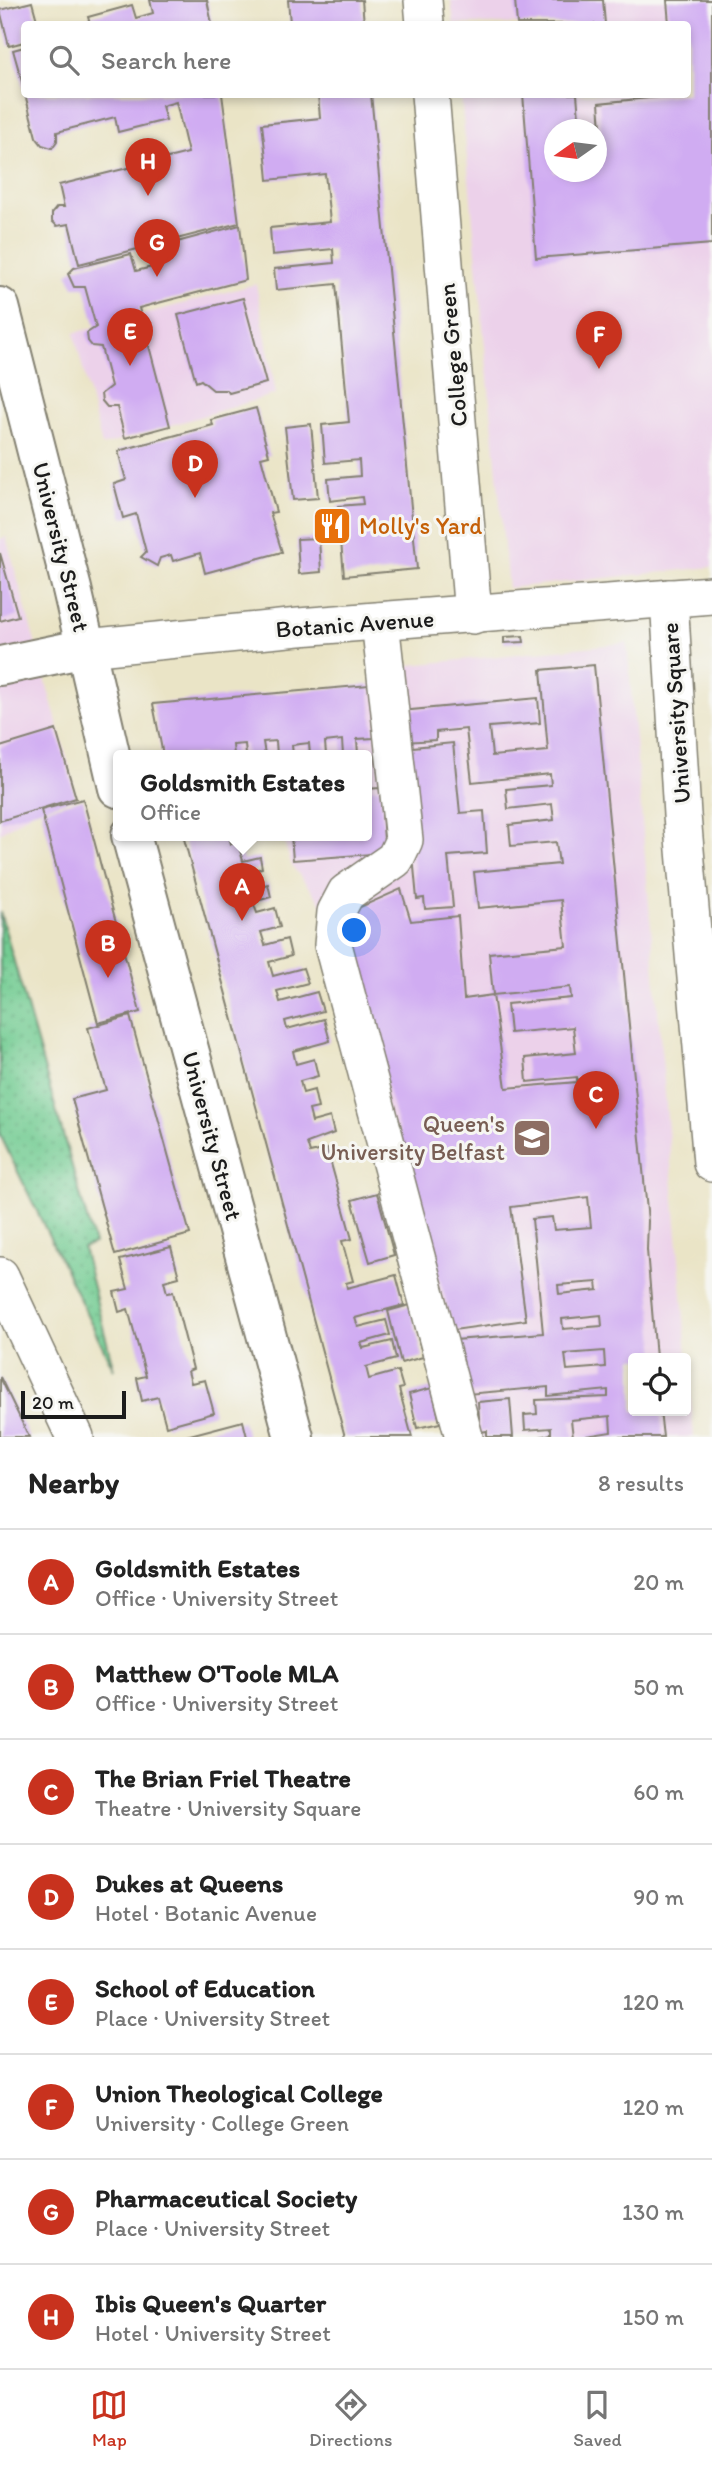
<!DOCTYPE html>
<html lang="en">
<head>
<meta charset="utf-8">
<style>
  :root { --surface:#fff; --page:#f6f6f6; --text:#222; --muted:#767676; --line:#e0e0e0; --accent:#c8321e }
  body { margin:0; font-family:Itim,sans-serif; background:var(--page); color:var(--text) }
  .controls { position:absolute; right:21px; bottom:21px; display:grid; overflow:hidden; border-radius:7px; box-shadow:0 4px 10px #0003 }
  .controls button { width:63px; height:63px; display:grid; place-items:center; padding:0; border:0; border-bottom:2px solid var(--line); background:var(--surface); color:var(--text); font:35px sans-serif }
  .compass { position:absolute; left:544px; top:119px; width:63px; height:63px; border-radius:50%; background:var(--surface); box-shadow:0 4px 10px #0003; rotate:256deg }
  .scale { position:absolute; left:21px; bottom:18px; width:105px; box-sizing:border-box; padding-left:7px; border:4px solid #1c1c1c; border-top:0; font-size:19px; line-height:24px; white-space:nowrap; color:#1c1c1c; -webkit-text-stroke:5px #f6f6f2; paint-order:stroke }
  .you { position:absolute; left:355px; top:931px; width:24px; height:24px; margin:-18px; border:5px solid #fff; border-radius:50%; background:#1a73e8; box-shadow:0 0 0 10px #1a73e833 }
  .badge { display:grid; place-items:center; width:46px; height:46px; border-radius:50%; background:var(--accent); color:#fff; font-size:23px; font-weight:700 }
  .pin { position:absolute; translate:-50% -58px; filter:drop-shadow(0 2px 4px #0008) }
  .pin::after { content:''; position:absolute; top:37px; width:24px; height:21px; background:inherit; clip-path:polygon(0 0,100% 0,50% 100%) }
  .popup { position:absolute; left:113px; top:750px; width:259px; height:91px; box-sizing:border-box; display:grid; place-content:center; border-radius:7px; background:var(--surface); filter:drop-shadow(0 2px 5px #0005); font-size:23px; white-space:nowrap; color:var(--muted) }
  .popup b { font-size:26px; color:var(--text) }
  .popup::after { content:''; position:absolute; left:50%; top:100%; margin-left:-14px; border:14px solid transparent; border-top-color:var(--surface) }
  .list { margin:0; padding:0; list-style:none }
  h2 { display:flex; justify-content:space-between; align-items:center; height:91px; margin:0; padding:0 28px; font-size:30px }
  h2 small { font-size:23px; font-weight:400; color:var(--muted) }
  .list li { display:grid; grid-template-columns:46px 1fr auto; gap:21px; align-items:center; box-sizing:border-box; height:105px; padding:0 28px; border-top:2px solid var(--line) }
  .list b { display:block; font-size:26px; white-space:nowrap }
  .list p { margin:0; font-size:23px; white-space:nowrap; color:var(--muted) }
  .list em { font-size:23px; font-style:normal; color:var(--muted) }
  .icon { flex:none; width:38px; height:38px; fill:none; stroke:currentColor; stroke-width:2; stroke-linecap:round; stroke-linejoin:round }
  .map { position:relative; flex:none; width:712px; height:1437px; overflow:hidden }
  .search { position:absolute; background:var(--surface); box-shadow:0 4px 10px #0003; left:21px; right:21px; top:21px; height:77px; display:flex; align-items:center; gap:18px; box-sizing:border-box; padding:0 24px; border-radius:7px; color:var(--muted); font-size:26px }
  .sheet { height:931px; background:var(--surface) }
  nav { display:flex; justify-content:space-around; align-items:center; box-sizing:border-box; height:98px; border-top:2px solid var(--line); background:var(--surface); font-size:19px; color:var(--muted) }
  nav a { display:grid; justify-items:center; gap:4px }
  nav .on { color:var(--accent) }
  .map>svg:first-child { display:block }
  .built { fill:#ecd1ea; fill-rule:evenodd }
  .green { fill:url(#green-dots); stroke:#487458; stroke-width:2 }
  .building { fill:#d0acf2; fill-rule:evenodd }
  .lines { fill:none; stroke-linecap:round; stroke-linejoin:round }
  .minor-casing { stroke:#838071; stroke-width:40 }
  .tertiary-casing { stroke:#838071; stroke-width:42 }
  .minor { stroke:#fff; stroke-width:37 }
  .tertiary { stroke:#fff; stroke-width:38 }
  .labels { text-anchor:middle; stroke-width:6; stroke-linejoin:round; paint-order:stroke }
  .street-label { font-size:24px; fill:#1c1c1c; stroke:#f6f6f2 }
  .food-label { font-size:24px; fill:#c56008; stroke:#f6f6f2; text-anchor:start }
  .education-label { font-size:24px; fill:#785e54; stroke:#f6f6f2; text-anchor:end }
</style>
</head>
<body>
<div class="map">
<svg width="712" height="1437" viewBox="0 0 712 1437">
  <defs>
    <pattern id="green-dots" width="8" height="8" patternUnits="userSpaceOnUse" patternTransform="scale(1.75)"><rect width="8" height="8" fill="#73cc93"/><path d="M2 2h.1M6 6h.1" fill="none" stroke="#63af7e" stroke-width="1.8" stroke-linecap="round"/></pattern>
  </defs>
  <rect width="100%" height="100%" fill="#f6f6f2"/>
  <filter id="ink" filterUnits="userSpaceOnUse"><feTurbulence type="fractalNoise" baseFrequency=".0143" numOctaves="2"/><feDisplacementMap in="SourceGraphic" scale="14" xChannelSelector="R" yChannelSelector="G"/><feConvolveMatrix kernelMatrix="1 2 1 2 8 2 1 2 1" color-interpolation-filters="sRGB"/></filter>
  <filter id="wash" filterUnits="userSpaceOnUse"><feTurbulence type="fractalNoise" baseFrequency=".00686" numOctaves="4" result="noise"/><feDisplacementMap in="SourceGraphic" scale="28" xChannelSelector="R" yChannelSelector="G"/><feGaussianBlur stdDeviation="1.57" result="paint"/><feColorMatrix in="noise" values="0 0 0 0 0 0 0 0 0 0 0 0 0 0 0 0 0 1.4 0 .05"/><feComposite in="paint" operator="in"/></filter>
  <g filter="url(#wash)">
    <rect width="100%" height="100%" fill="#eae4c6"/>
    <g class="built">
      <path d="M451,0h261v567l-204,21 -47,-493 227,-1v-70h-234zM554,130h42v42h-42z"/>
      <polygon points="256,284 276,394 102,446 74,333"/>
      <polygon points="6,537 74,784 0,833 0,539"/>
      <path d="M627,643l67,794h-216l-144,-518 -42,-53 -10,-31h84v-80h-205l-8,-51 216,-19 42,-20zM633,1358h53v53h-53z"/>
    </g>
    <polygon class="green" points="0,912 94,1244 83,1248 114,1370 0,1135"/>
    <g id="blocks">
      <g class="building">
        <polygon points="150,0 207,0 212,24 90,24 88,17 132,5 136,18 153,13"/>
        <polygon points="288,0 362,0 364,24 290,23"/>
        <polygon points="515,0 603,0 605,24 517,24"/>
        <polygon points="667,0 712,0 712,244 536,258 523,94 577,94 580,130 554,130 554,172 596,172 596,142 602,141 599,103 688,94 688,24 669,24"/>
        <polygon points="32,2 38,24 24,24 24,42 9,46 0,10"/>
        <polygon points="24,47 24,89 13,50"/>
        <polygon points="25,94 222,94 239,223 79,264 69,224 57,226 52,221 52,213 57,207 64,207 59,185 188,153 176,102 162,106 166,120 118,132 115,117 57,132 57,141 52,148 42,145 36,137"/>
        <polygon points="318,94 371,94 417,569 344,576 338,506 363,504 362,497 330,501 328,479 360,476 359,460 325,463 322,425 349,422 336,284 276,290 274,269 334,263 333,249 272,255 270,228 330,222 325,174 268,180 266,158 262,124 320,118"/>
        <polygon points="240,225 246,280 139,308 170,426 125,438 117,407 107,407 102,401 101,394 111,386 101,347 92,346 88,341 87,333 96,327 85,287 74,287 68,274 74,268 131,254 136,271 160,265 155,248"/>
        <polygon points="243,298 266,383 229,393 227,390 213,390 201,380 196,382 178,315"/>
        <polygon points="256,408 269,455 261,457 276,512 270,513 282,552 205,573 200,553 173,561 171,555 160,558 157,566 141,557 146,552 136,514 123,518 114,484 126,480 118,451 213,425 211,420"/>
        <polygon points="311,424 318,498 293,500 285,427"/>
        <polygon points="319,538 321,572 299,574 297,539"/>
        <polygon points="0,553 18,616 0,621"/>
        <polygon points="523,636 524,642 504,643 504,637"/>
        <path d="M594,665l54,556 -1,29 9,108h-23v53h27l3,26h-83l31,-5 -1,-16 -39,4 2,17h-33l11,-3v-6l-26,2 -1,-15 13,-1 -1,-14 72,-3v-7l-60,6v-9l-81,7 -12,-54 88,-7 -11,-114 20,-2 2,13 37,-3 -3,-30 -77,10 15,113 -72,10 -114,-414 61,-27 10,32 47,-5 6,83 29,-4 13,93 71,-6v-5l-50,5 -2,-24 51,-5 -3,-26 -63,6 -3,-29 64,-6 -1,-11 -77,8 -4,-42 77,-7 -5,-46 -83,8 -4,-36 85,-8 -3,-22 -45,4 -2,-21 45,-5 -2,-16 -44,5 -2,-20 45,-4 -1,-11 -78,8 -6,-53 -30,3v8l-32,2 -3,-31 137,-13 2,25 -51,4 3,29 56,-5 -7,-81zM597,1282l1,8 -39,4 -1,-9zM601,1315l1,11 -39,3 -1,-10zM604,1351l1,16 -38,3 -2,-16z"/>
        <polygon points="369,685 374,738 357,739 358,755 343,755 342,740 325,742 326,755 310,755 309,743 292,745 293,755 277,755 276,741 263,742 265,755 246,755 245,744 233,745 234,755 163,755 153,704"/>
        <polygon points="56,730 76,798 0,821 0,747"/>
        <polygon points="453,743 460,813 484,811 487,853 448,856 453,907 425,909 424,898 417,899 403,748"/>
        <polygon points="380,788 385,853 293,860 291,835 366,835 366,789"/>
        <polygon points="83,799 140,1012 98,1023 41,810"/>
        <polygon points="183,835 229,835 231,844 238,843 243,861 260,857 262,868 246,872 250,889 268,884 271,897 253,902 257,913 275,908 280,927 261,932 265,945 287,939 291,956 269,962 273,976 303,968 308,983 277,991 280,1002 317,992 323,1011 285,1021 287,1029 324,1019 330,1041 293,1051 296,1064 314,1059 318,1076 300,1081 303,1093 314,1090 318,1108 309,1110 312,1122 330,1117 334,1133 307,1143 310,1153 327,1149 352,1239 342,1241 353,1281 346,1283 347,1288 396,1275 404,1305 355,1318 358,1327 386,1320 390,1335 361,1343 363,1348 392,1341 396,1359 366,1367 369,1379 398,1371 403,1388 399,1389 412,1437 345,1437"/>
        <polygon points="130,1016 190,1234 115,1255 72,1099 106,1090 88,1028"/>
        <polygon points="377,1193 394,1255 370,1262 352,1200"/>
        <polygon points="171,1247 179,1277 164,1281 167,1293 173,1292 193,1369 188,1371 191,1383 205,1380 214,1413 166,1426 158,1397 142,1401 137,1378 146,1376 128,1309 119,1312 114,1292 128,1289 120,1260"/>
        <polygon points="410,1305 423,1357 401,1363 388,1311"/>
        <polygon points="0,1377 19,1416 29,1437 0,1437"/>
        <polygon points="432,1388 440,1423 417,1428 409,1394"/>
        <polygon points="510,1399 513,1437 487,1437 487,1431 480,1432 478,1402"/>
        <polygon points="243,1421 247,1437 186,1437 186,1436"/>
      </g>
    </g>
  </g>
  <g filter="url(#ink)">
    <use href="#blocks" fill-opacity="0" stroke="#838071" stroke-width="2"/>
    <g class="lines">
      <g class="minor-casing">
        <g id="minor">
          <polyline points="423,0 425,24"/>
          <polyline points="430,94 473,615"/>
          <polyline points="669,598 682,815 712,1163"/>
          <polyline points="380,621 404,840 395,859 346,893 336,912 333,945 464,1437"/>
          <polyline points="86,648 299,627 712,595"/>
          <polyline points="0,1276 75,1437"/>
        </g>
      </g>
      <g class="tertiary-casing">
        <g id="tertiary">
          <polyline points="0,307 72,589 118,788"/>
          <polyline points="0,666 86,648"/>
          <polyline points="131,835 294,1437"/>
        </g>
      </g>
      <use href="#minor" class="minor"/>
      <use href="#tertiary" class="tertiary"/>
    </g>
  </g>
  <defs>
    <g id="restaurant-square" transform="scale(2.0125)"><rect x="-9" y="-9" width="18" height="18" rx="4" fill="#e8710a" stroke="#f6f6f2"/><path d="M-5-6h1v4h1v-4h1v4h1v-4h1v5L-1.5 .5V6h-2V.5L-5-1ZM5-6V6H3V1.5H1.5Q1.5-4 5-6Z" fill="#fff"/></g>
    <g id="university-square" transform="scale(2.0125)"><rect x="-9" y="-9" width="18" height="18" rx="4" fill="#8d6e63" stroke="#f6f6f2"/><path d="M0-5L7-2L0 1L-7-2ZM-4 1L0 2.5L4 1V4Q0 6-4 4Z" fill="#fff"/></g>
  </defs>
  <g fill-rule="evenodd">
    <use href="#restaurant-square" x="332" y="526"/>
    <use href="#university-square" x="532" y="1138"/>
  </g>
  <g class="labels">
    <g class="street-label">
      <text transform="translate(453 355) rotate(-95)" y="8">College Green</text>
      <text transform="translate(61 547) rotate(76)" y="8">University Street</text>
      <text transform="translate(355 624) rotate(-4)" y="8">Botanic Avenue</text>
      <text transform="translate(676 713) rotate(-94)" y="8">University Square</text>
      <text transform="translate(212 1136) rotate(75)" y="8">University Street</text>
    </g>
    <g class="food-label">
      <text x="359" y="534">Molly's Yard</text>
    </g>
    <g class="education-label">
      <text x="505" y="1132">Queen's<tspan x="505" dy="28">University Belfast</tspan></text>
    </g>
  </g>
</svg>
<div class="controls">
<button><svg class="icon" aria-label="locate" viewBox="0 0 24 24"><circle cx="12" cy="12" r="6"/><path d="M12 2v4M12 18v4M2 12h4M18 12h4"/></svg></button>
</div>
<svg class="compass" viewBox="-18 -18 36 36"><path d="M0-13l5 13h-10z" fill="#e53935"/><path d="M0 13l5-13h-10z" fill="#767676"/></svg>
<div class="scale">20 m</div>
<div class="you"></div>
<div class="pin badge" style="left:242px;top:921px">A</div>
<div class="popup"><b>Goldsmith Estates</b>Office</div>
<div class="pin badge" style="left:108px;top:978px">B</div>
<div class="pin badge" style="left:596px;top:1129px">C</div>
<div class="pin badge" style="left:195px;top:498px">D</div>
<div class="pin badge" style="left:130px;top:366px">E</div>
<div class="pin badge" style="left:599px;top:369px">F</div>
<div class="pin badge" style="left:157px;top:277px">G</div>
<div class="pin badge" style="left:148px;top:196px">H</div>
<div class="search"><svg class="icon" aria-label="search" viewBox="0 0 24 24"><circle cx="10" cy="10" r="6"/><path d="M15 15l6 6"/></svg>Search here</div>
</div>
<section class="sheet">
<h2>Nearby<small>8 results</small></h2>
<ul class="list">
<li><span class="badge">A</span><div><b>Goldsmith Estates</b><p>Office · University Street</p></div><em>20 m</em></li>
<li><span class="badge">B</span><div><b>Matthew O'Toole MLA</b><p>Office · University Street</p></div><em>50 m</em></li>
<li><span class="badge">C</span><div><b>The Brian Friel Theatre</b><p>Theatre · University Square</p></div><em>60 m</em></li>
<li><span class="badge">D</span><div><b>Dukes at Queens</b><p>Hotel · Botanic Avenue</p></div><em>90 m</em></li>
<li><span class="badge">E</span><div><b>School of Education</b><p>Place · University Street</p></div><em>120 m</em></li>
<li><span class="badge">F</span><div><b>Union Theological College</b><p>University · College Green</p></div><em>120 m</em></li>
<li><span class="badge">G</span><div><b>Pharmaceutical Society</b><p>Place · University Street</p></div><em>130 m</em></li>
<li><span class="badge">H</span><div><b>Ibis Queen's Quarter</b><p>Hotel · University Street</p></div><em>150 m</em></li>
</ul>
</section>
<nav>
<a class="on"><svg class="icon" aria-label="map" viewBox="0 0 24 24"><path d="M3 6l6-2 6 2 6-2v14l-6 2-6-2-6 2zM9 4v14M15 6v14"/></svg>Map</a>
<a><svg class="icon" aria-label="directions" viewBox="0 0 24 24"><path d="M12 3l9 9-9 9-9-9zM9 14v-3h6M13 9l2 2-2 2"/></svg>Directions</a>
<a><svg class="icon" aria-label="saved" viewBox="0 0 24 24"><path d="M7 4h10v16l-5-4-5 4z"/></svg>Saved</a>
</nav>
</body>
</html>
